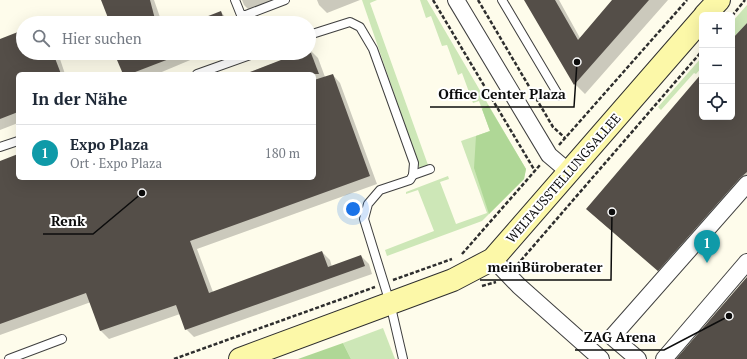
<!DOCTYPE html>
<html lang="de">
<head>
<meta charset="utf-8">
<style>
  :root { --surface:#fff; --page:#f2f2f3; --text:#1f2937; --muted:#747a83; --line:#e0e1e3; --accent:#b62b29 }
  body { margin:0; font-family:"PT Serif",serif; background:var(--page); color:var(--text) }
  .controls { position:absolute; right:12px; top:12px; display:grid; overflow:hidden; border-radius:6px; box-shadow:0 4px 16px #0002 }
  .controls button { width:36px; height:36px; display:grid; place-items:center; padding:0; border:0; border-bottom:1px solid var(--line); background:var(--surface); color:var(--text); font:20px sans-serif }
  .you { position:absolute; left:353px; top:209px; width:14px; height:14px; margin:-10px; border:3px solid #fff; border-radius:50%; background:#1a73e8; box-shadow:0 0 0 6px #1a73e833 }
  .badge { display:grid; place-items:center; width:26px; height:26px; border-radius:50%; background:var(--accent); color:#fff; font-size:13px; font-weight:700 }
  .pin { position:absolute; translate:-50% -33px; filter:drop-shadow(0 1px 2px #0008) }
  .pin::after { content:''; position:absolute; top:21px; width:14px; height:12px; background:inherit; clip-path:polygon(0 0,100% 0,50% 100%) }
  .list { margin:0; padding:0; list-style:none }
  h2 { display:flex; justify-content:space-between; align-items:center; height:52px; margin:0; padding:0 16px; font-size:17px }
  h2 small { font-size:13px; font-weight:400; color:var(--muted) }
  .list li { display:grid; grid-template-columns:26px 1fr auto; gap:12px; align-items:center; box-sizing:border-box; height:56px; padding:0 16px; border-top:1px solid var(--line) }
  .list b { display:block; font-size:15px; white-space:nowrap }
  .list p { margin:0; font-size:13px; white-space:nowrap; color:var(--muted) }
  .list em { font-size:13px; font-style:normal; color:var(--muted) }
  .icon { flex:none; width:22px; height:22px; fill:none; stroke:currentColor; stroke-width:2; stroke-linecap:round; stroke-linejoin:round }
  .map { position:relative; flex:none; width:747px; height:359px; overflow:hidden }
  .search { position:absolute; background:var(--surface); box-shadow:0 4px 16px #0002; left:16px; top:16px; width:300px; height:44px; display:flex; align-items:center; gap:10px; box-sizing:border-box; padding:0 14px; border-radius:22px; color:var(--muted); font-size:15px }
  .panel { position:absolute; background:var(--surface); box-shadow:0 4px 16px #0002; left:16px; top:72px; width:300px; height:108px; border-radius:6px }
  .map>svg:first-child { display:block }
  .green { fill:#cde7b7 }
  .forest { fill:#afd796 }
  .shadow { fill:#0003 }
  .building { fill:#544e48 }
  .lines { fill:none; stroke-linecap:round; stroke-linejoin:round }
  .lane-casing { stroke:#3f3f3f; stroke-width:10 }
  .street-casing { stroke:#3f3f3f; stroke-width:18 }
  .secondary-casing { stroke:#2e2e2e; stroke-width:24 }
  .path { stroke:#2e2e2e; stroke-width:2.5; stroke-dasharray:4 2; stroke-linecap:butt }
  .lane { stroke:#fff; stroke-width:8 }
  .street { stroke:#fff; stroke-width:16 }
  .secondary { stroke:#fcf8a8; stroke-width:22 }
  .labels { text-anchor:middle; stroke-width:4; stroke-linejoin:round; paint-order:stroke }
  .street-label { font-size:13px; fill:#0c0c0c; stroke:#fff }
  .leader { fill:none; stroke:#0c0c0c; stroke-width:1.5 }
  .callout-dot { fill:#0c0c0c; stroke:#fff; stroke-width:1.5 }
  .callout-label { font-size:14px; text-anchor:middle; font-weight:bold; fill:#0c0c0c; stroke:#fff; stroke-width:4; stroke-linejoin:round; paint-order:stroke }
</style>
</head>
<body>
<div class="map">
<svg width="747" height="359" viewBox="0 0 747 359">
  <rect width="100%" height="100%" fill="#fefceb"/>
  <g class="green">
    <polygon points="362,0 377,0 370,3 428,165 420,169"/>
    <polygon points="420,0 427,0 526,169 524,179 482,221 387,256 385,250 434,231 418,190 406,194 406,192 448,176 449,179 440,182 456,224 487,213 461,141 490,131 479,101 473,103 462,73 458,75 447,45 442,46 431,16 426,18"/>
    <polygon points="747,5 747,23 732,39 732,22"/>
    <polygon points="702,57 702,67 696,74 694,73 661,110 658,107"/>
    <polygon points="383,328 395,359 351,359 343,343"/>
  </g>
  <g class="forest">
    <polygon points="488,105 526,169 524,179 489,214 474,168 476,136 490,131 482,109"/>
    <polygon points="343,343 351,359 298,359"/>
  </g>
  <g class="shadow">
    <polygon points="102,0 154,0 162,23 111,23"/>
    <polygon points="242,0 284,0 252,13 244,5"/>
    <polygon points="317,0 360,0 327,13 319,5"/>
    <polygon points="525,0 559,0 580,38 614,0 668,0 585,94 575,84"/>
    <polygon points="221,12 230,23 194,23"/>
    <polygon points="747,25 747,191 668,280 597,218 702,77 702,117 732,117 732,42"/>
    <polygon points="23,32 23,53 58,53 65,74 18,74 18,123 0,130 0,40"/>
    <polygon points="310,50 318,58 325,77 333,75 340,83 377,184 197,249 213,292 322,252 330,260 332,267 361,256 369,264 372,274 194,337 186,329 180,314 109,339 101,331 91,302 0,335 0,162 18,156 18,178 314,178 314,74 244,74 302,53 309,53"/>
    <polygon points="115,53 207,53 157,74 124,74"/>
  </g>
  <g class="building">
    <polygon points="101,0 150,0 156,23 110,23"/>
    <polygon points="524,0 555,0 578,40 612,0 649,0 574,85"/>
    <polygon points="221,11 225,23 193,23 193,22"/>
    <polygon points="747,23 747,172 740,178 658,271 586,209 702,73 702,117 732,117 732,39"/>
    <polygon points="23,30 23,53 53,53 61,74 18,74 18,112 0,119 0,39"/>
    <polygon points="114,53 182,53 182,54 130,74 123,74"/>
    <polygon points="299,53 311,53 319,74 245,74"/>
    <polygon points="333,74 370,176 190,241 209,293 322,251 328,267 361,255 365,266 185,330 176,305 100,331 86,293 0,324 0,161 18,154 18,178 314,178 314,80"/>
    <polygon points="747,277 747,359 676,359"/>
  </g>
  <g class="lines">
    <g class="lane-casing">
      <g id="lane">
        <polyline points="235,0 241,15 246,15 285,0"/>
        <polyline points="502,0 559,96"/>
        <polyline points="309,35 350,22 360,27 373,49 414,163 413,175 410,180 380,190 368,204 364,219 390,303 403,359"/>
        <polyline points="197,74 256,53"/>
        <polyline points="0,147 18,141"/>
        <polyline points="413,175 430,169"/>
        <polyline points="9,359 62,339"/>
      </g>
    </g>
    <g class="street-casing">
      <g id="street">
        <polyline points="456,0 549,155 569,172"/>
        <polyline points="493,259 519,286 601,359"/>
        <polyline points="638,359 612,337 747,184"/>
        <polyline points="664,359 747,262"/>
      </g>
    </g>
    <g class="secondary-casing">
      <g id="secondary">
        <polyline points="705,15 719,0"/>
        <polyline points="240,359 453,280 493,259 702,19"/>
      </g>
    </g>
    <g class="path">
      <polyline points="433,0 535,171"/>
      <polyline points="478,0 553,127 565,138"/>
      <polyline points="732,16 745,0"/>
      <polyline points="559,145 687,0"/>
      <polyline points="462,254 540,165"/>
      <polyline points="517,265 702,51"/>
      <polyline points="393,280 452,259"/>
      <polyline points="482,286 496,282"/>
      <polyline points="174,359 375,287"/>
    </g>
    <use href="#lane" class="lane"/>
    <use href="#street" class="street"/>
    <use href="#secondary" class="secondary"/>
  </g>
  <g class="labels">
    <g class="street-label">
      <text transform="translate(563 178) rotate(-49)" y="5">WELTAUSSTELLUNGSALLEE</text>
    </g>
  </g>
  <path class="leader" d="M577 62L574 107H430M142 193L93 234H43M612 212L611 280H480M729 316L664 350H575"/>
  <g class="callout-dot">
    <circle cx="577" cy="62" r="4"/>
    <circle cx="142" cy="193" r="4"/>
    <circle cx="612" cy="212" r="4"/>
    <circle cx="729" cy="316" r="4"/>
  </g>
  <g class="callout-label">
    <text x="502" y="99">Office Center Plaza</text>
    <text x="68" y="226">Renk</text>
    <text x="545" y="272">meinBüroberater</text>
    <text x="620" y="342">ZAG Arena</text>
  </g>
</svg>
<div class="controls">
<button>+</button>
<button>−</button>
<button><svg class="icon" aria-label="locate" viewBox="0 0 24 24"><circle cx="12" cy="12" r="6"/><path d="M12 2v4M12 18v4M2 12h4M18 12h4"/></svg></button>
</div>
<div class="you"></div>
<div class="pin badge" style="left:707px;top:263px;background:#0f9aa8">1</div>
<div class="search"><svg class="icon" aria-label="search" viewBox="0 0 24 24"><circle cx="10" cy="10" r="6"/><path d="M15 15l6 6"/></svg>Hier suchen</div>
<section class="panel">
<h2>In der Nähe<small></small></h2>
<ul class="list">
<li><span class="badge" style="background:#0f9aa8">1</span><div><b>Expo Plaza</b><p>Ort · Expo Plaza</p></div><em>180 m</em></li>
</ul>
</section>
</div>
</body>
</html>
